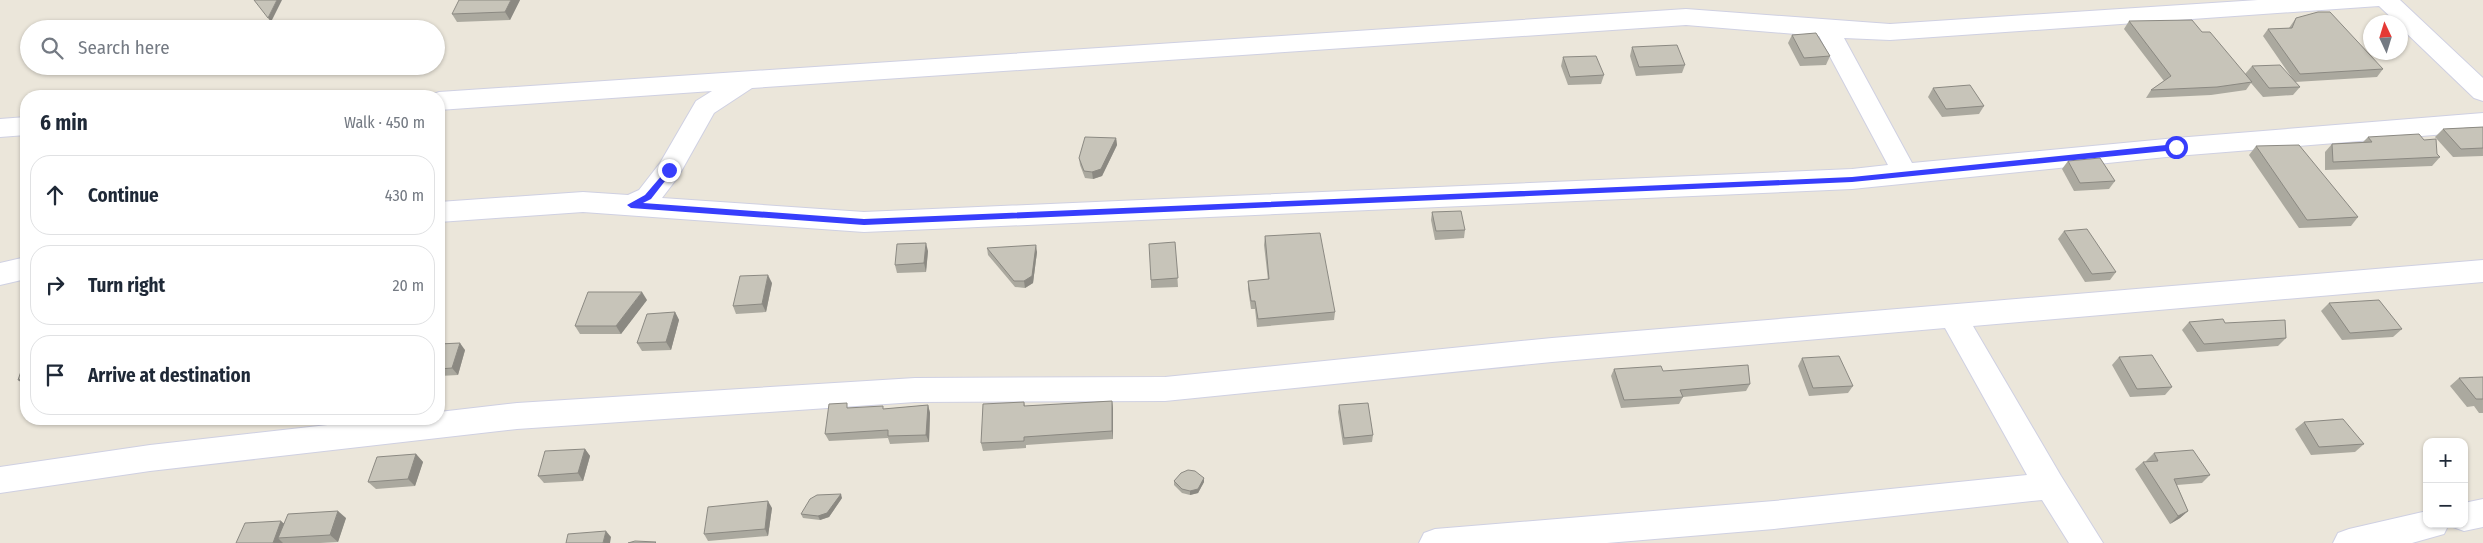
<!DOCTYPE html>
<html lang="en">
<head>
<meta charset="utf-8">
<style>
  :root { --surface:#fff; --page:#f6f6f7; --text:#1f2937; --muted:#747a83; --line:#e0e1e3 }
  body { margin:0; font-family:"Fira Sans Condensed",sans-serif; background:var(--page); color:var(--text) }
  .controls { position:absolute; right:15px; bottom:15px; display:grid; overflow:hidden; border-radius:10px; box-shadow:0 1px 4px #0004 }
  .controls button { width:45px; height:45px; display:grid; place-items:center; padding:0; border:0; border-bottom:1px solid var(--line); background:var(--surface); color:var(--text); font:25px sans-serif }
  .compass { position:absolute; left:2363px; top:15px; width:45px; height:45px; border-radius:50%; background:var(--surface); box-shadow:0 1px 4px #0004; rotate:356deg }
  .stop { position:absolute; width:15px; height:15px; margin:-11px; border:4px solid #373efc; border-radius:50%; background:#fff }
  .stop.end { background:#373efc; border-color:#fff; box-shadow:0 1px 5px #0008 }
  .list { margin:0; padding:0; list-style:none }
  h2 { display:flex; justify-content:space-between; align-items:center; height:65px; margin:0; padding:0 20px; font-size:21px }
  h2 small { font-size:16px; font-weight:400; color:var(--muted) }
  .list li { display:grid; grid-template-columns:32px 1fr auto; gap:15px; align-items:center; box-sizing:border-box; height:80px; margin:0 10px 10px; padding:0 10px; border:1px solid var(--line); border-radius:20px }
  .list b { display:block; font-size:19px; white-space:nowrap }
  .list em { font-size:16px; font-style:normal; color:var(--muted) }
  .icon { flex:none; width:28px; height:28px; fill:none; stroke:currentColor; stroke-width:2; stroke-linecap:round; stroke-linejoin:round }
  .map { position:relative; flex:none; width:2483px; height:543px; overflow:hidden }
  .search { position:absolute; background:var(--surface); box-shadow:0 1px 4px #0004; left:20px; top:20px; width:425px; height:55px; display:flex; align-items:center; gap:12px; box-sizing:border-box; padding:0 18px; border-radius:28px; color:var(--muted); font-size:19px }
  .panel { position:absolute; background:var(--surface); box-shadow:0 1px 4px #0004; left:20px; top:90px; width:425px; height:335px; border-radius:20px }
  .map>svg:first-child { display:block }
  .lines { fill:none; stroke-linecap:round; stroke-linejoin:round }
  .street-casing { stroke:#cfd0e2; stroke-width:2 }
  .street { fill:#fff; fill-rule:evenodd }
  .wall { fill:#aba99f }
  .shaded-wall { fill:#8b8982 }
  .building { fill:#c7c4b9; stroke:#8b8982 }
  .route { fill:#373efc }
</style>
</head>
<body>
<div class="map">
<svg width="2483" height="543" viewBox="0 0 2483 543">
  <rect width="100%" height="100%" fill="#ebe6da"/>
  <g class="lines">
    <g class="street-casing">
      <g id="street">
        <path d="M2258,0h142l83,78v23l-9,-3 -74,-71v-5h-4l-17,-16 -489,34 -46,-2 68,125 264,-25 307,-25v18l-307,25 -324,33 -988,43 -281,-20 -144,10v-20l144,-10 45,3 11,-5 21,-27 36,-62 16,-10 -273,19v-14h-10l10,-4 1247,-83 204,15zM1686,25l133,11 69,129 -36,4 -988,43 -202,-14 16,-21 36,-64 38,-25z"/>
        <polygon points="26,117 26,135 0,137 0,119"/>
        <polygon points="26,257 26,279 0,285 0,263"/>
        <polygon points="2483,260 2483,282 1973,326 2061,476 2103,543 2069,543 2042,500 1774,529 1607,543 1419,543 1424,533 1435,529 1774,501 2027,475 1945,328 1552,362 1165,401 915,402 517,429 150,471 0,493 0,467 150,445 381,419 439,419 439,412 517,403 915,378 1165,377 1552,338"/>
        <polygon points="2483,499 2483,527 2464,531 2453,527 2452,524 2464,524 2464,503"/>
        <polygon points="2427,511 2427,524 2449,524 2444,534 2412,543 2333,543 2338,533 2349,529"/>
      </g>
    </g>
    <use href="#street" class="street"/>
  </g>
  <g class="wall">
    <polygon points="520,0 510,20 457,22 452,14"/>
    <polygon points="2296,18 2383,69 2377,77 2295,82 2300,87 2293,95 2263,97 2251,83 2246,90 2211,95 2146,98 2151,90 2164,81 2124,29 2129,21 2202,32 2245,74 2252,66 2292,78 2263,36 2268,29 2289,28"/>
    <polygon points="1792,35 1830,56 1826,65 1800,66 1788,43"/>
    <polygon points="1632,47 1685,65 1682,73 1636,76 1630,56"/>
    <polygon points="1563,57 1604,75 1601,84 1568,85 1561,66"/>
    <polygon points="1933,88 1984,106 1979,114 1942,117 1928,97"/>
    <polygon points="2483,127 2483,156 2453,157 2435,137 2443,129"/>
    <polygon points="2368,137 2437,154 2440,157 2432,166 2325,170 2325,152 2332,144 2363,142"/>
    <polygon points="1116,138 1117,145 1102,176 1093,179 1085,178 1080,165 1079,158"/>
    <polygon points="2256,146 2358,217 2351,226 2299,228 2249,155"/>
    <polygon points="2068,161 2115,181 2109,189 2074,191 2062,169"/>
    <polygon points="1432,212 1465,230 1464,238 1435,240 1431,220"/>
    <polygon points="2064,231 2116,272 2110,280 2085,282 2058,239"/>
    <polygon points="1265,236 1335,312 1334,320 1257,327 1255,309 1251,309 1248,289 1248,281 1268,280 1264,245"/>
    <polygon points="1175,242 1178,287 1151,288 1151,280"/>
    <polygon points="987,248 1037,252 1033,283 1025,288 1015,287 988,255"/>
    <polygon points="928,251 926,272 897,273 895,265"/>
    <polygon points="772,283 766,312 736,314 733,306"/>
    <polygon points="647,300 621,334 580,334 575,326"/>
    <polygon points="2329,303 2402,329 2393,337 2342,340 2321,311"/>
    <polygon points="675,312 679,320 671,350 642,351 637,343"/>
    <polygon points="2189,322 2225,323 2286,338 2278,346 2197,352 2182,330"/>
    <polygon points="439,344 465,350 458,375 439,376"/>
    <polygon points="2119,357 2172,387 2165,395 2130,397 2112,365"/>
    <polygon points="1802,358 1853,386 1848,393 1809,396 1798,366"/>
    <polygon points="1614,369 1663,371 1750,384 1746,391 1683,397 1679,404 1621,408 1611,376"/>
    <polygon points="2483,377 2483,413 2479,413 2474,406 2467,407 2450,386 2459,378"/>
    <polygon points="1112,401 1113,409 1113,439 1026,445 1026,448 983,451 981,443 1024,402 1025,406"/>
    <polygon points="928,405 930,413 929,442 890,444 888,438 829,441 825,434 849,408 884,409"/>
    <polygon points="1339,405 1373,435 1372,442 1343,445 1338,412"/>
    <polygon points="2304,422 2364,444 2355,452 2311,455 2295,429"/>
    <polygon points="585,449 590,456 583,481 544,483 538,476"/>
    <polygon points="2154,453 2210,475 2202,483 2177,485 2188,511 2180,518 2170,524 2135,469 2143,462 2147,462 2146,461"/>
    <polygon points="416,454 423,462 415,486 376,489 368,482"/>
    <polygon points="1204,478 1204,482 1198,493 1190,495 1182,493 1174,485 1174,481"/>
    <polygon points="842,498 829,517 820,520 803,518 801,514"/>
    <polygon points="772,508 768,536 708,541 704,534"/>
    <polygon points="346,518 338,542 320,543 236,543 284,523"/>
  </g>
  <g class="shaded-wall">
    <polygon points="277,0 282,0 271,22 268,18"/>
    <polygon points="511,0 520,0 510,20 505,12"/>
    <polygon points="1116,138 1117,145 1102,176 1093,179 1092,172"/>
    <polygon points="926,243 928,251 926,272 924,263"/>
    <polygon points="1036,245 1037,252 1033,283 1025,288 1024,281"/>
    <polygon points="768,275 772,283 766,312 762,304"/>
    <polygon points="642,292 647,300 621,334 616,326"/>
    <polygon points="675,312 679,320 671,350 666,342"/>
    <polygon points="460,343 465,350 458,375 452,368"/>
    <polygon points="26,378 26,386 18,380"/>
    <polygon points="1112,401 1113,409 1113,439 1112,431"/>
    <polygon points="928,405 930,413 929,442 926,435"/>
    <polygon points="585,449 590,456 583,481 578,473"/>
    <polygon points="416,454 423,462 415,486 408,479"/>
    <polygon points="1204,478 1204,482 1198,493 1190,495 1190,491"/>
    <polygon points="841,494 842,498 829,517 820,520 818,516"/>
    <polygon points="768,501 772,508 768,536 765,529"/>
    <polygon points="338,511 346,518 338,542 330,535"/>
    <polygon points="2188,511 2180,518 2170,524 2178,516"/>
    <polygon points="281,521 289,528 278,538 283,543 273,543"/>
    <polygon points="606,531 611,537 610,543 603,543"/>
  </g>
  <g class="building">
    <polygon points="254,0 277,0 268,18"/>
    <polygon points="459,0 511,0 505,12 452,14"/>
    <polygon points="2318,12 2330,12 2383,69 2300,74 2268,29 2292,28 2296,18"/>
    <polygon points="2192,20 2202,32 2210,32 2252,82 2217,87 2151,90 2171,76 2129,21"/>
    <polygon points="1816,33 1830,56 1804,58 1792,35"/>
    <polygon points="1677,45 1685,65 1639,67 1632,47"/>
    <polygon points="1596,56 1604,75 1570,77 1563,57"/>
    <polygon points="2280,65 2300,87 2269,88 2252,66"/>
    <polygon points="1970,85 1984,106 1946,109 1933,88"/>
    <polygon points="2483,127 2483,148 2461,149 2443,129"/>
    <polygon points="2419,134 2424,140 2436,139 2437,154 2440,157 2333,162 2332,144 2372,142 2368,137"/>
    <polygon points="1085,137 1116,138 1101,169 1092,172 1084,171 1079,158"/>
    <polygon points="2299,145 2358,217 2307,220 2256,146"/>
    <polygon points="2100,158 2115,181 2080,183 2068,161"/>
    <polygon points="1461,211 1465,230 1436,231 1432,212"/>
    <polygon points="2087,229 2116,272 2092,274 2064,231"/>
    <polygon points="1320,233 1335,312 1258,319 1255,301 1251,301 1248,281 1269,279 1265,236"/>
    <polygon points="1175,242 1178,278 1151,280 1149,244"/>
    <polygon points="926,243 924,263 895,265 897,244"/>
    <polygon points="1036,245 1032,276 1024,281 1014,281 987,248"/>
    <polygon points="768,275 762,304 733,306 740,276"/>
    <polygon points="588,292 642,292 616,326 575,326"/>
    <polygon points="2379,300 2402,329 2350,333 2329,303"/>
    <polygon points="675,312 666,342 637,343 647,314"/>
    <polygon points="2223,319 2225,323 2285,320 2286,338 2204,344 2189,322"/>
    <polygon points="460,343 452,368 439,369 439,344"/>
    <polygon points="2152,355 2172,387 2137,389 2119,357"/>
    <polygon points="1839,356 1853,386 1813,388 1802,358"/>
    <polygon points="26,357 26,378 18,380"/>
    <polygon points="1748,365 1750,384 1680,390 1683,397 1624,400 1614,369 1661,366 1663,371"/>
    <polygon points="2483,377 2483,399 2476,399 2459,378"/>
    <polygon points="1112,401 1112,431 1024,437 1024,441 981,443 983,404 1024,402 1024,406"/>
    <polygon points="847,403 847,408 883,406 883,409 928,405 926,435 888,436 888,430 825,434 829,404"/>
    <polygon points="1368,403 1373,435 1344,438 1339,405"/>
    <polygon points="2343,419 2364,444 2319,447 2304,422"/>
    <polygon points="585,449 578,473 538,476 545,451"/>
    <polygon points="2193,450 2210,475 2174,479 2188,511 2178,516 2143,462 2158,461 2154,453"/>
    <polygon points="416,454 408,479 368,482 377,457"/>
    <polygon points="1188,470 1195,471 1204,478 1198,489 1190,491 1182,489 1174,481 1181,473"/>
    <polygon points="841,494 827,513 818,516 801,514 810,499 817,495"/>
    <polygon points="768,501 765,529 704,534 708,507"/>
    <polygon points="338,511 330,535 278,538 288,514"/>
    <polygon points="281,521 273,543 236,543 245,523"/>
    <polygon points="606,531 603,543 566,543 568,534"/>
    <polygon points="635,541 656,542 655,543 628,543"/>
  </g>
  <polygon class="route" points="2176,144 2180,147 2176,150 1852,182 864,225 631,208 627,205 645,195 669,167 672,168 672,172 651,199 643,203 864,219 1852,177"/>
</svg>
<div class="controls">
<button>+</button>
<button>−</button>
</div>
<svg class="compass" viewBox="-18 -18 36 36"><path d="M0-13l5 13h-10z" fill="#e53935"/><path d="M0 13l5-13h-10z" fill="#747a83"/></svg>
<div class="stop" style="left:2176px;top:147px"></div>
<div class="stop end" style="left:669px;top:170px"></div>
<div class="search"><svg class="icon" aria-label="search" viewBox="0 0 24 24"><circle cx="10" cy="10" r="6"/><path d="M15 15l6 6"/></svg>Search here</div>
<section class="panel">
<h2>6 min<small>Walk · 450 m</small></h2>
<ul class="list">
<li><svg class="icon" aria-label="ahead" viewBox="0 0 24 24"><path d="M12 20V5M6 11l6-6 6 6"/></svg><div><b>Continue</b></div><em>430 m</em></li>
<li><svg class="icon" aria-label="right" viewBox="0 0 24 24"><path d="M7 20v-9h11M14 6l5 5-5 5"/></svg><div><b>Turn right</b></div><em>20 m</em></li>
<li><svg class="icon" aria-label="arrive" viewBox="0 0 24 24"><path d="M6 21V4h12l-3 4 3 4H6"/></svg><div><b>Arrive at destination</b></div></li>
</ul>
</section>
</div>
</body>
</html>
